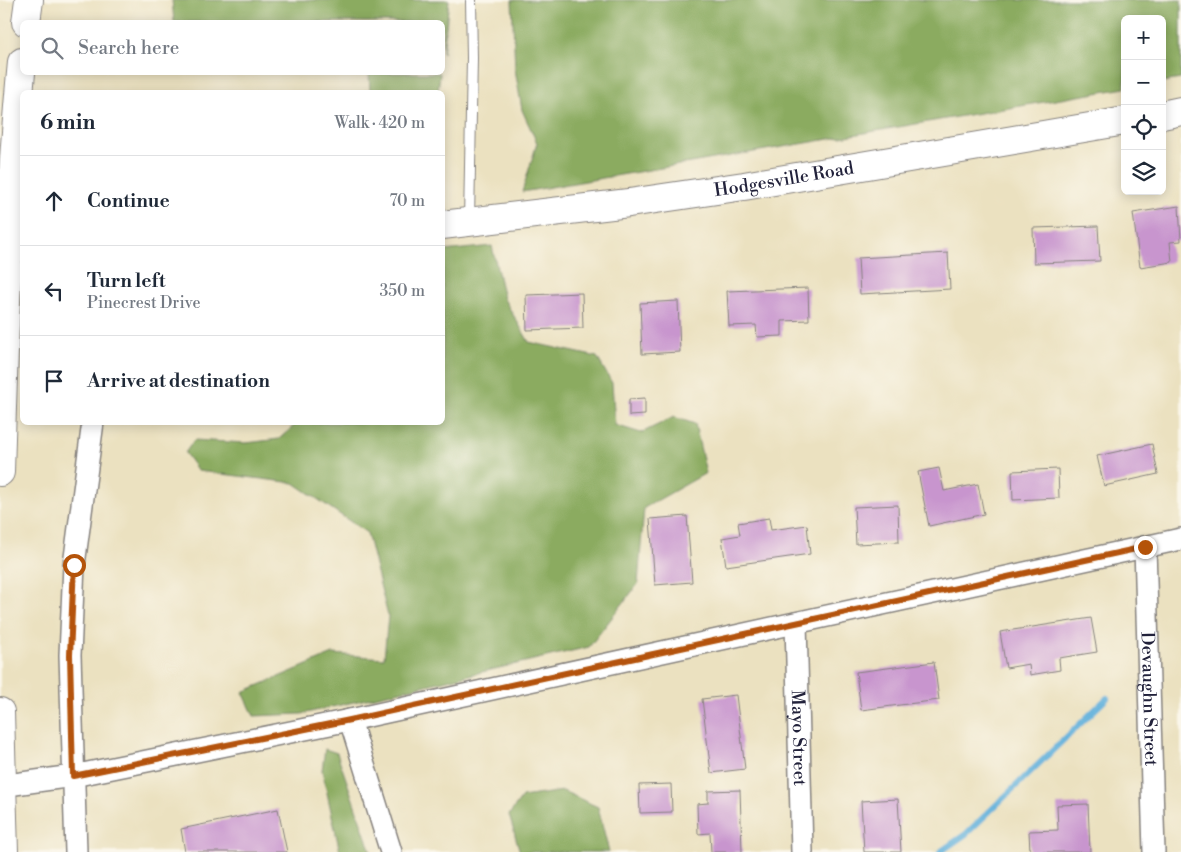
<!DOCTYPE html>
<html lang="en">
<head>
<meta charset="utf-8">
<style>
  :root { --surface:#fff; --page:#f6f6f7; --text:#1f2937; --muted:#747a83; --line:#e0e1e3 }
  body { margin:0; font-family:"Libre Bodoni",serif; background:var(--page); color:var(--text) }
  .controls { position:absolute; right:15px; top:15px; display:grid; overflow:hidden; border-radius:8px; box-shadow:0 2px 12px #0003 }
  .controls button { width:45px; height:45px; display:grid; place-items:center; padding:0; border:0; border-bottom:1px solid var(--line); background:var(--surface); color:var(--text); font:25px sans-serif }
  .stop { position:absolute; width:15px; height:15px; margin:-11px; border:4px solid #b45309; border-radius:50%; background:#fff }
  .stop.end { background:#b45309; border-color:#fff; box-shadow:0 1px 5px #0008 }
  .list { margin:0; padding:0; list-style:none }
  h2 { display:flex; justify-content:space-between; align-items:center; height:65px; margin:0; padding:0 20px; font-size:21px }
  h2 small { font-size:16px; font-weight:400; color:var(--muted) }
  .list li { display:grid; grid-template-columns:32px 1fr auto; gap:15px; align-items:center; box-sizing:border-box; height:90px; padding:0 20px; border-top:1px solid var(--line) }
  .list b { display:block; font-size:19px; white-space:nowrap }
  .list p { margin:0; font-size:16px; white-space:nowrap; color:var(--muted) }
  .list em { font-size:16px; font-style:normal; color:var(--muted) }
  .icon { flex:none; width:28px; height:28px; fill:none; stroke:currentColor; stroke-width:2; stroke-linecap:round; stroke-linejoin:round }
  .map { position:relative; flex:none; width:1181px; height:852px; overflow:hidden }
  .search { position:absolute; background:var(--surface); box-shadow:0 2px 12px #0003; left:20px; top:20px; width:425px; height:55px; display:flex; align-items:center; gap:12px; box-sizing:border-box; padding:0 18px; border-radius:8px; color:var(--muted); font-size:19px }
  .panel { position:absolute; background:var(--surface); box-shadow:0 2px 12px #0003; left:20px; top:90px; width:425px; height:335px; border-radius:8px }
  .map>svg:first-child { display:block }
  .forest { fill:#8bab60; stroke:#56664e }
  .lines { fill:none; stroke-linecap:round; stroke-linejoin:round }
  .stream { stroke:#61b0db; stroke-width:6 }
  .building { fill:#c895ce }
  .lane-casing { stroke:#86827e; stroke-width:12 }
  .street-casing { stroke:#86827e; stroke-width:24 }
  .secondary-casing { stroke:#86827e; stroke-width:30 }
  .highway-casing { stroke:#86827e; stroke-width:30 }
  .lane { stroke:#fff; stroke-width:10 }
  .street { stroke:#fff; stroke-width:21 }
  .secondary { stroke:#fff; stroke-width:28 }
  .highway { stroke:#fff; stroke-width:28 }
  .route { stroke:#b45309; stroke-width:6 }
  .labels { text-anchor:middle; stroke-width:4; stroke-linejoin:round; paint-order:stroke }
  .street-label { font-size:18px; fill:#22223b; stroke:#fbf7ec }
</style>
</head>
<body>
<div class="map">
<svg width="1181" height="852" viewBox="0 0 1181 852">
  <rect width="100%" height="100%" fill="#fbf7ec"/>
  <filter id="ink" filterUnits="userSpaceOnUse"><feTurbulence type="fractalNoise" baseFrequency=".02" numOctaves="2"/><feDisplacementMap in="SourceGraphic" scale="10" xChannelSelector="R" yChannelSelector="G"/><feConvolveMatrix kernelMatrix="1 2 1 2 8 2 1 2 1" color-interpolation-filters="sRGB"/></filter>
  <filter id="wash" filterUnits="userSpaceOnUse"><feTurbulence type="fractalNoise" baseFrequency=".0096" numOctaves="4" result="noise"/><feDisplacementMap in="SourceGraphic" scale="20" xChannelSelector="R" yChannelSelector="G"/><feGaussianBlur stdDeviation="1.12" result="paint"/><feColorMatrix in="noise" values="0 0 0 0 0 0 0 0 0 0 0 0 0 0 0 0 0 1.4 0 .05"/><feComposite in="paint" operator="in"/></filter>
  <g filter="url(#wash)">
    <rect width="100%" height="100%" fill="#ebe1c0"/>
    <g class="forest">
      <polygon points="172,0 449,0 443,53 442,22 174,22"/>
      <polygon points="512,0 1181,0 1181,79 1162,82 1162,19 1125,19 1125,88 522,192 537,143 522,110 515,69"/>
      <polygon points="369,73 440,73 438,92 370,92"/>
      <polygon points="492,246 504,299 529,342 597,357 612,383 615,425 641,433 674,417 695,424 706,473 644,508 638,584 589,647 302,714 254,716 243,692 333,654 384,658 388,616 367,533 294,483 198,471 185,453 194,440 246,443 279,439 297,423 442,422 443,251"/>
      <polygon points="325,749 337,753 371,852 340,852 322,770"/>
      <polygon points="563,791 598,807 609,852 520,852 509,815 522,797"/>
    </g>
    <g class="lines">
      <polyline class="stream" points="940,852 966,834 1107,698"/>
    </g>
    <g id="blocks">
      <g class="building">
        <polygon points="1179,206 1181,241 1170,242 1172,262 1140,267 1133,213"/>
        <polygon points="1098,226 1100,261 1034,263 1033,228"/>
        <polygon points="948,253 950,289 860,294 858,258"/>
        <polygon points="808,288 809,320 782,321 782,336 757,337 756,325 729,326 727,291"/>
        <polygon points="582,293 583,328 527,330 526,295"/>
        <polygon points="678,301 680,352 642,354 640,303"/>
        <polygon points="645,398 645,415 629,416 629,399"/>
        <polygon points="1152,444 1158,474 1104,486 1097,456"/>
        <polygon points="939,468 944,491 978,484 984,514 929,526 918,472"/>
        <polygon points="1058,469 1059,498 1013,500 1012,471"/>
        <polygon points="898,505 899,542 856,544 854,507"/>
        <polygon points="687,516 692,582 655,585 650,519"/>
        <polygon points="769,518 771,530 807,525 810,554 726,566 722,538 740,535 738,523"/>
        <polygon points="1091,618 1097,652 1059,658 1060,670 1030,675 1029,664 1006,668 1000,632"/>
        <polygon points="934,662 939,700 861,710 856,672"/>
        <polygon points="736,695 745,769 711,773 702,699"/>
        <polygon points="671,784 672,812 640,813 639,785"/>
        <polygon points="740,790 742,852 711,852 710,833 698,834 697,804 708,803 708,791"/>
        <polygon points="898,799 901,852 864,852 861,801"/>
        <polygon points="1088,804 1090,852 1030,852 1029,831 1058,830 1057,805"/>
        <polygon points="278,809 287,852 185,852 181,829"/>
      </g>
    </g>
  </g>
  <g filter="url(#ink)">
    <use href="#blocks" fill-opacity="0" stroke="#86827e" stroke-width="1"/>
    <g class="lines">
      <g class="lane-casing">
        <polyline id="lane" points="469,221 472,58 471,0"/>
      </g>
      <g class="street-casing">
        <g id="street">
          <path id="s1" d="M1145,547l9,305"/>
          <path id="s2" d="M796,623l6,229"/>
          <polyline points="350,720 391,852"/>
          <polyline points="0,786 73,776 350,720 1181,539"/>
          <polyline points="76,852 70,655 74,565 93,422"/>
        </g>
      </g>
      <g class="secondary-casing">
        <g id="secondary">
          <polyline points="1162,115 1181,111"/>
          <path id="s3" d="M442,225l187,-22 115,-17 381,-65"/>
        </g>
      </g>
      <g class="highway-casing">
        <g id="highway">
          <polyline points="26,22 29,0"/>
          <path d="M0,472c4,-137 9,-274 22,-410"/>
          <polyline points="0,712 4,852"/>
        </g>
      </g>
      <use href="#lane" class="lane"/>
      <use href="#street" class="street"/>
      <use href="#secondary" class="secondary"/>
      <use href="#highway" class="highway"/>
    </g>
  </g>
  <g class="lines" filter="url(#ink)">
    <polyline class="route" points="74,565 70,655 73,776 350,720 1145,547"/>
  </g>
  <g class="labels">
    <g class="street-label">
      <text dy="6" stroke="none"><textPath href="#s3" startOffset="345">Hodgesville Road</textPath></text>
      <text dy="6" stroke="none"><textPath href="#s1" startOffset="152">Devaughn Street</textPath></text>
      <text dy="6" stroke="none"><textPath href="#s2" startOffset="115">Mayo Street</textPath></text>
    </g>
  </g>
</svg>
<div class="controls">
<button>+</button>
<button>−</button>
<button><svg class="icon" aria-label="locate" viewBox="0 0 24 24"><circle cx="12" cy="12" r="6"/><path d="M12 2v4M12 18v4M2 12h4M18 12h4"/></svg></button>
<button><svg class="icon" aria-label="layers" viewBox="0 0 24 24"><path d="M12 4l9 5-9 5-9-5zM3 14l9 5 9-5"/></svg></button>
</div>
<div class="stop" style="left:74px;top:565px"></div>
<div class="stop end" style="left:1145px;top:547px"></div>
<div class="search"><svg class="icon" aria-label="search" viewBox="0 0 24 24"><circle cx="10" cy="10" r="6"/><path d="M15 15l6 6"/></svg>Search here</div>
<section class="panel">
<h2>6 min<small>Walk · 420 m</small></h2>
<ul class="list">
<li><svg class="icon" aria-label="ahead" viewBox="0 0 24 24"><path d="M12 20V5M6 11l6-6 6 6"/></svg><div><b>Continue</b></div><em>70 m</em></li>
<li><svg class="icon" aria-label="left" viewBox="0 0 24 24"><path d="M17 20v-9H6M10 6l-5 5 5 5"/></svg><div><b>Turn left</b><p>Pinecrest Drive</p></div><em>350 m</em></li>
<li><svg class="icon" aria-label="arrive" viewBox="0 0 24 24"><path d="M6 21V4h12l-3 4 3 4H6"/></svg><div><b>Arrive at destination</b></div></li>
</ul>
</section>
</div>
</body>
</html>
